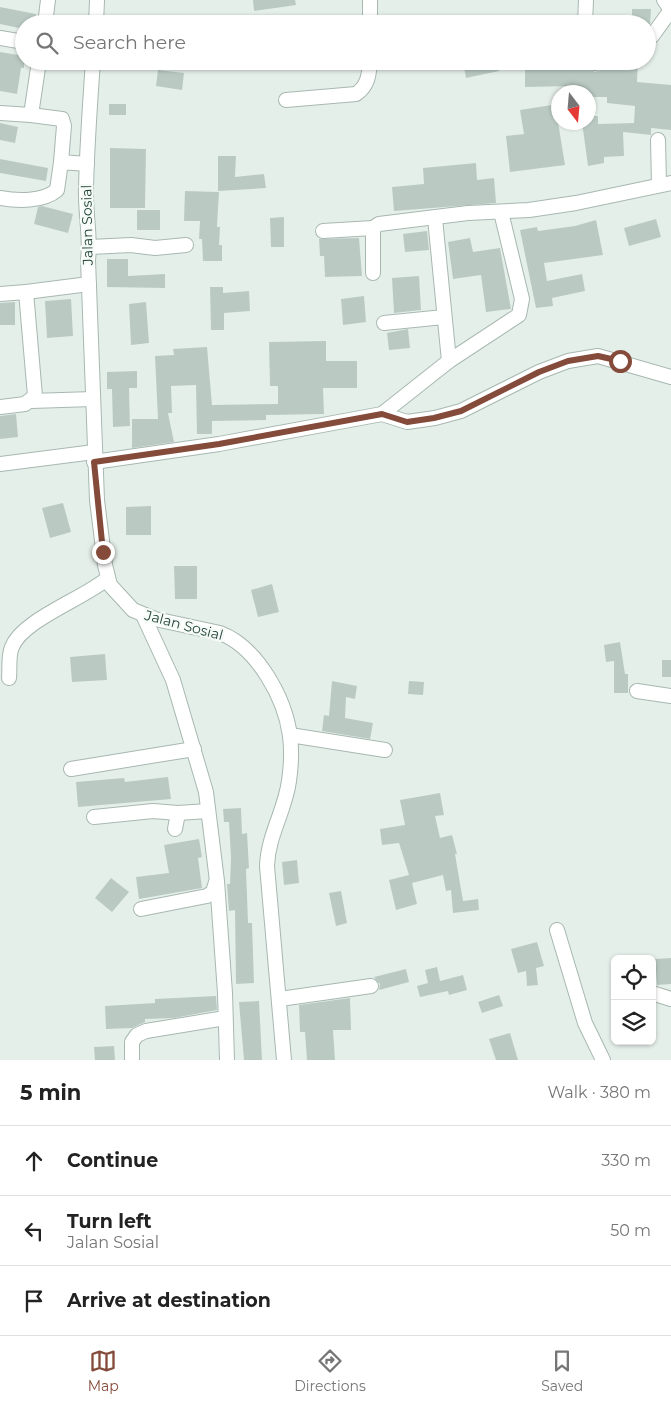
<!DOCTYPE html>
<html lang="en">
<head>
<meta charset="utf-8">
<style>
  :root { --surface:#fff; --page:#f2f2f2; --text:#222; --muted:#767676; --line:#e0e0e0; --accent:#844a3a }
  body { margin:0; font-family:Montserrat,sans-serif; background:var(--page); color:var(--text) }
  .controls { position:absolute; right:15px; bottom:15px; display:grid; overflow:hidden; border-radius:8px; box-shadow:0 1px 4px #0004 }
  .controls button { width:45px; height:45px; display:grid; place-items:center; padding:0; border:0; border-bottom:1px solid var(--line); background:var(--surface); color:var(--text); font:25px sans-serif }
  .compass { position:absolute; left:551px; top:85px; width:45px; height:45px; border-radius:50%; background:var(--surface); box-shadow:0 1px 4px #0004; rotate:164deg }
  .stop { position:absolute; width:15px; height:15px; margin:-11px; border:4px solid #844a3a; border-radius:50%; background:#fff }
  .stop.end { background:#844a3a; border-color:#fff; box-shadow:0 1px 5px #0008 }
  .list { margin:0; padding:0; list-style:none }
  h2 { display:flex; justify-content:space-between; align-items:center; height:65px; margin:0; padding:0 20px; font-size:21px }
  h2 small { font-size:16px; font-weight:400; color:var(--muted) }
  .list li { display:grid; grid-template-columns:32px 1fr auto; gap:15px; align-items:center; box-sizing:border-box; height:70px; padding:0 20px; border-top:1px solid var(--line) }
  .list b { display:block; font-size:19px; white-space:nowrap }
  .list p { margin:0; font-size:16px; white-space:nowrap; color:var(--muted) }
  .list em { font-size:16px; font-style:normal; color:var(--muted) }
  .icon { flex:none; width:28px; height:28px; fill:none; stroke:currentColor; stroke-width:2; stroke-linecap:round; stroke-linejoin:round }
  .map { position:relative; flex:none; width:671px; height:1060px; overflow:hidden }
  .search { position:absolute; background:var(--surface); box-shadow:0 1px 4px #0004; left:15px; right:15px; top:15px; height:55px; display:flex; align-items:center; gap:12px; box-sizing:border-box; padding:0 18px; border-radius:28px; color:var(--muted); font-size:19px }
  .sheet { height:275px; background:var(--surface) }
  nav { display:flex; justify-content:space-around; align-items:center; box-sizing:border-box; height:70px; border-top:1px solid var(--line); background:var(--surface); font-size:14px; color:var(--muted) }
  nav a { display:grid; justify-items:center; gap:2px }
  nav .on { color:var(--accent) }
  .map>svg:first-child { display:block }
  .building { fill:#bacac3 }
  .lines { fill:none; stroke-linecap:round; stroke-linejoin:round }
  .minor-casing { stroke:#a7b8b1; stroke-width:16 }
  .minor { stroke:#fff; stroke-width:14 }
  .route { stroke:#844a3a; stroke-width:6 }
  .labels { text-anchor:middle; stroke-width:4.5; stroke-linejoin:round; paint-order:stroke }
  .street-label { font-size:14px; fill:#224339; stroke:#f6fbf8 }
</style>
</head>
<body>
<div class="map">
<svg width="671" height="1060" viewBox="0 0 671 1060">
  <rect width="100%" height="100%" fill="#e5efea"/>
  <g class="building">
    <polygon points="253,0 295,0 296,5 254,11"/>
    <polygon points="0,7 36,14 34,24 24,24 24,29 0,24"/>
    <polygon points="632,9 651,9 650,24 632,24"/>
    <polygon points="0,52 24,56 24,68 21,68 17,94 0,91"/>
    <polygon points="463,61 497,61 499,71 466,78"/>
    <polygon points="525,61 560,61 560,67 586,67 595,72 607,67 608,61 638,61 637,82 671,85 671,130 651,128 651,135 623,132 624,156 604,157 604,163 588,166 582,122 588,122 588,116 598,116 598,124 634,123 635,106 607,103 607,97 588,97 588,92 572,92 572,86 525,87"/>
    <polygon points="158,70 184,73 182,90 156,86"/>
    <rect x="109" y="104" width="17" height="11"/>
    <polygon points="558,104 558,122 565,165 510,172 506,136 524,134 520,110"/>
    <polygon points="0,123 18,127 15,143 0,140"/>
    <polygon points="110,148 146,149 145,208 110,208"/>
    <polygon points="218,156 236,156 235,177 264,174 266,188 218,191"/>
    <polygon points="0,159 48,168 46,181 0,173"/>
    <polygon points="476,163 477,180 494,178 496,203 394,211 392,187 424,184 423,168"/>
    <polygon points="185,191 219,192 217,227 220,227 219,245 222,245 222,261 203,261 202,239 199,239 200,221 184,221"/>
    <polygon points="42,206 73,214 68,233 34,224 38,207"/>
    <rect x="137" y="210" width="23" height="20"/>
    <polygon points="284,217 284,247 271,247 270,218"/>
    <polygon points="656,219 661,237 629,246 624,228"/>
    <polygon points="596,220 603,255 544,263 547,281 582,274 585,291 552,298 553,306 536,308 520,230 537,227 538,231 575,226"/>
    <polygon points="427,231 429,250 405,252 403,234"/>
    <polygon points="359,238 362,276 325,277 324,256 320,256 319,239"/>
    <polygon points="470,238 473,252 500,248 511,309 486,312 481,275 453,279 448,242"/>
    <polygon points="107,259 128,259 128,276 165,274 165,288 107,287"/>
    <polygon points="419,276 421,310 394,313 392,278"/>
    <polygon points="210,287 223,287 223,293 249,291 250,311 224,313 224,330 211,330"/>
    <polygon points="364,296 366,322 343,325 341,299"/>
    <polygon points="71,299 73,336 47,338 45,301"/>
    <polygon points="15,302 15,325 0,325 0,303"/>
    <polygon points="146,302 149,343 131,345 129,304"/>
    <polygon points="408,329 410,348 389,350 387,333"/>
    <polygon points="326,341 326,361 357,361 357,388 323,388 324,414 266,415 266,420 212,421 212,434 197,434 196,385 171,386 172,413 168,413 174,442 132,448 132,419 158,419 155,356 174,355 173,349 207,347 212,405 278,404 278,386 270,386 269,342"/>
    <polygon points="137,371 137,388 129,388 130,426 113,427 112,389 107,389 107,372"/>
    <polygon points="16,414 18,437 0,439 0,416"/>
    <polygon points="63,503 71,532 50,538 42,508"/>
    <polygon points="151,506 151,535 126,535 126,507"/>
    <polygon points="174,566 197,566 197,599 175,599"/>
    <polygon points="272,584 279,612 258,617 251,590"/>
    <polygon points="620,642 625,674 628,674 628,693 614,693 614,661 606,662 604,645"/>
    <polygon points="105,654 107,680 72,682 70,657"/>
    <rect x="662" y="660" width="9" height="17"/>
    <polygon points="332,681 357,686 355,699 346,697 345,718 373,723 370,739 322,731 324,715 329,716"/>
    <polygon points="409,681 424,682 423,695 408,694"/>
    <polygon points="168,777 171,799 78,807 76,782 124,778 125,782"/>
    <polygon points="440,793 444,815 435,816 440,838 452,835 457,854 455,854 463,901 478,899 479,910 453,913 451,890 446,891 443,875 412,883 417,904 396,910 389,880 409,875 399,843 382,845 380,829 405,825 400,800"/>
    <polygon points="241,808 242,834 247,833 249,868 246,869 248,923 252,923 254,983 236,984 235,910 229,911 227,884 230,884 231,858 229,822 224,822 223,809"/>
    <polygon points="199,839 202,857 198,858 202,888 139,899 136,877 169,873 164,845"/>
    <polygon points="297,860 299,883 284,885 282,862"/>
    <polygon points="111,878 129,892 112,912 95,898"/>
    <polygon points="341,891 347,923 336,926 329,893"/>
    <polygon points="537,942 544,966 536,968 538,985 527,986 526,971 518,973 511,949"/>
    <polygon points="671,958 671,984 657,985 655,959"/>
    <polygon points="437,967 440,981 463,975 467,990 449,995 448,991 420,997 417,986 428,983 425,970"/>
    <polygon points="406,969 409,982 379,990 380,984 374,977"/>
    <polygon points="499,995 503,1006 482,1013 478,1002"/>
    <polygon points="216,996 217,1010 174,1018 145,1019 145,1022 132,1028 106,1029 105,1006 155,1003 155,999"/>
    <polygon points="350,998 351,1030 333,1030 335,1060 307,1060 305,1032 300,1032 299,1005"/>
    <polygon points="259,1001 262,1060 244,1060 239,1002"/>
    <polygon points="510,1033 518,1060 496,1060 489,1039"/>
    <polygon points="114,1046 115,1060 95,1060 94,1047"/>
  </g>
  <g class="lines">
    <g class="minor-casing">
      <g id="minor">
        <polyline points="370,0 370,24"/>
        <polyline points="45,24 48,0"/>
        <polyline points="96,24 97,0"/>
        <polyline points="585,24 586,0"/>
        <polyline points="652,36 671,10 664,0"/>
        <polyline points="0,38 24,42"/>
        <path d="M93,61c-3,42 -6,84 -7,127 -1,24 5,49 2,72l9,240 8,65 5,20 23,25 22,9 65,14c37,14 65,65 70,103 2,15 1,31 -1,45 -4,30 -21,54 -22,85l17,194"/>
        <polyline points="592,61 595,63"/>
        <path d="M286,100l70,-6c12,-8 13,-19 14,-33"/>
        <polyline points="0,113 31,115 39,61"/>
        <polyline points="31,115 62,119 64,126 61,162"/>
        <polyline points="658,140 659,184"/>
        <path d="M0,198c17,3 43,4 57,-8l4,-28 26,2"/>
        <polyline points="435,218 449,361"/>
        <polyline points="323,231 373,228"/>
        <polyline points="90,247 131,245 155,248 186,245"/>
        <polyline points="373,273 373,228 379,224 468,213 529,210 576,203 671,183"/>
        <polyline points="0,294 26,292 89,284"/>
        <polyline points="384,323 444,317"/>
        <polyline points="31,401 93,399"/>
        <polyline points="0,407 25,404 35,396 26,292"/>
        <polyline points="382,414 407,422 435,418 461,411 539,372 568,361 598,356 671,377"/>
        <polyline points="94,462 219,444 382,414 449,361 519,315 522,299 501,212"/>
        <polyline points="0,464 94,452"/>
        <polyline points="143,615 173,680 206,792 217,881 225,993 227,1060"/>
        <path d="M9,678c1,-10 -1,-22 3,-31 10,-27 73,-49 96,-69"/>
        <polyline points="637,691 671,696"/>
        <polyline points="290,735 385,750"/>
        <polyline points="71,769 194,749"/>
        <polyline points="94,817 153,811 178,813 208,811"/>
        <polyline points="175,829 178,813"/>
        <polyline points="141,909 207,896 213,892 216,882"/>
        <polyline points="557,930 585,1023 603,1060"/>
        <polyline points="655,994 671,999"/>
        <polyline points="280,999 371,986"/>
        <polyline points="132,1060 132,1042 137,1035 146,1031 225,1018"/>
      </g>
    </g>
    <use href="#minor" class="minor"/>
  </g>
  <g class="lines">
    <polyline class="route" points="103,552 94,462 219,444 382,414 407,422 434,418 461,411 539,372 568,361 598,356 620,361"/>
  </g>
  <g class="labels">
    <g class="street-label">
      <text transform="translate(87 225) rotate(-91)" y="5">Jalan Sosial</text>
      <text transform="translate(184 625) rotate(15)" y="5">Jalan Sosial</text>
    </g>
  </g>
</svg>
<div class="controls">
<button><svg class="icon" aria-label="locate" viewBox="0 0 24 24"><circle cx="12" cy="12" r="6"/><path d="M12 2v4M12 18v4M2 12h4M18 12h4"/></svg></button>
<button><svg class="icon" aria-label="layers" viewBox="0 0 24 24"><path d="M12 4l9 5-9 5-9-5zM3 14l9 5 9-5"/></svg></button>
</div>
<svg class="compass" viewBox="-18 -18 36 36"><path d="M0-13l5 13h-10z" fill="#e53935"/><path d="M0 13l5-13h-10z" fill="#767676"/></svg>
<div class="stop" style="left:620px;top:361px"></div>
<div class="stop end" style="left:103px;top:552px"></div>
<div class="search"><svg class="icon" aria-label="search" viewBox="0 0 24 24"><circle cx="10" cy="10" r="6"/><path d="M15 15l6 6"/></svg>Search here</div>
</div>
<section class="sheet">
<h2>5 min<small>Walk · 380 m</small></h2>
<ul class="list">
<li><svg class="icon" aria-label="ahead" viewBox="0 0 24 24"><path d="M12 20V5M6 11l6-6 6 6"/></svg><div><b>Continue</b></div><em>330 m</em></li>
<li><svg class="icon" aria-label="left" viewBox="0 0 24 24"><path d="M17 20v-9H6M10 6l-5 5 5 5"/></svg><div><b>Turn left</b><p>Jalan Sosial</p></div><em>50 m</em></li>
<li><svg class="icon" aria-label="arrive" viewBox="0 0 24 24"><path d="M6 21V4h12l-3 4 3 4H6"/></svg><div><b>Arrive at destination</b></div></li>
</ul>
</section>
<nav>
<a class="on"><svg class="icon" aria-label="map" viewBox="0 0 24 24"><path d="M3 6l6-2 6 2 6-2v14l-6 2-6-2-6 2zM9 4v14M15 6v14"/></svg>Map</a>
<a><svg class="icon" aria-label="directions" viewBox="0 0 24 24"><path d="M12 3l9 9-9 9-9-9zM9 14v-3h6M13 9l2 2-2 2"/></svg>Directions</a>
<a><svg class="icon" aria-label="saved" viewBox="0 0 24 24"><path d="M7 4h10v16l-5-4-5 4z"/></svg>Saved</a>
</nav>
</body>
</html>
